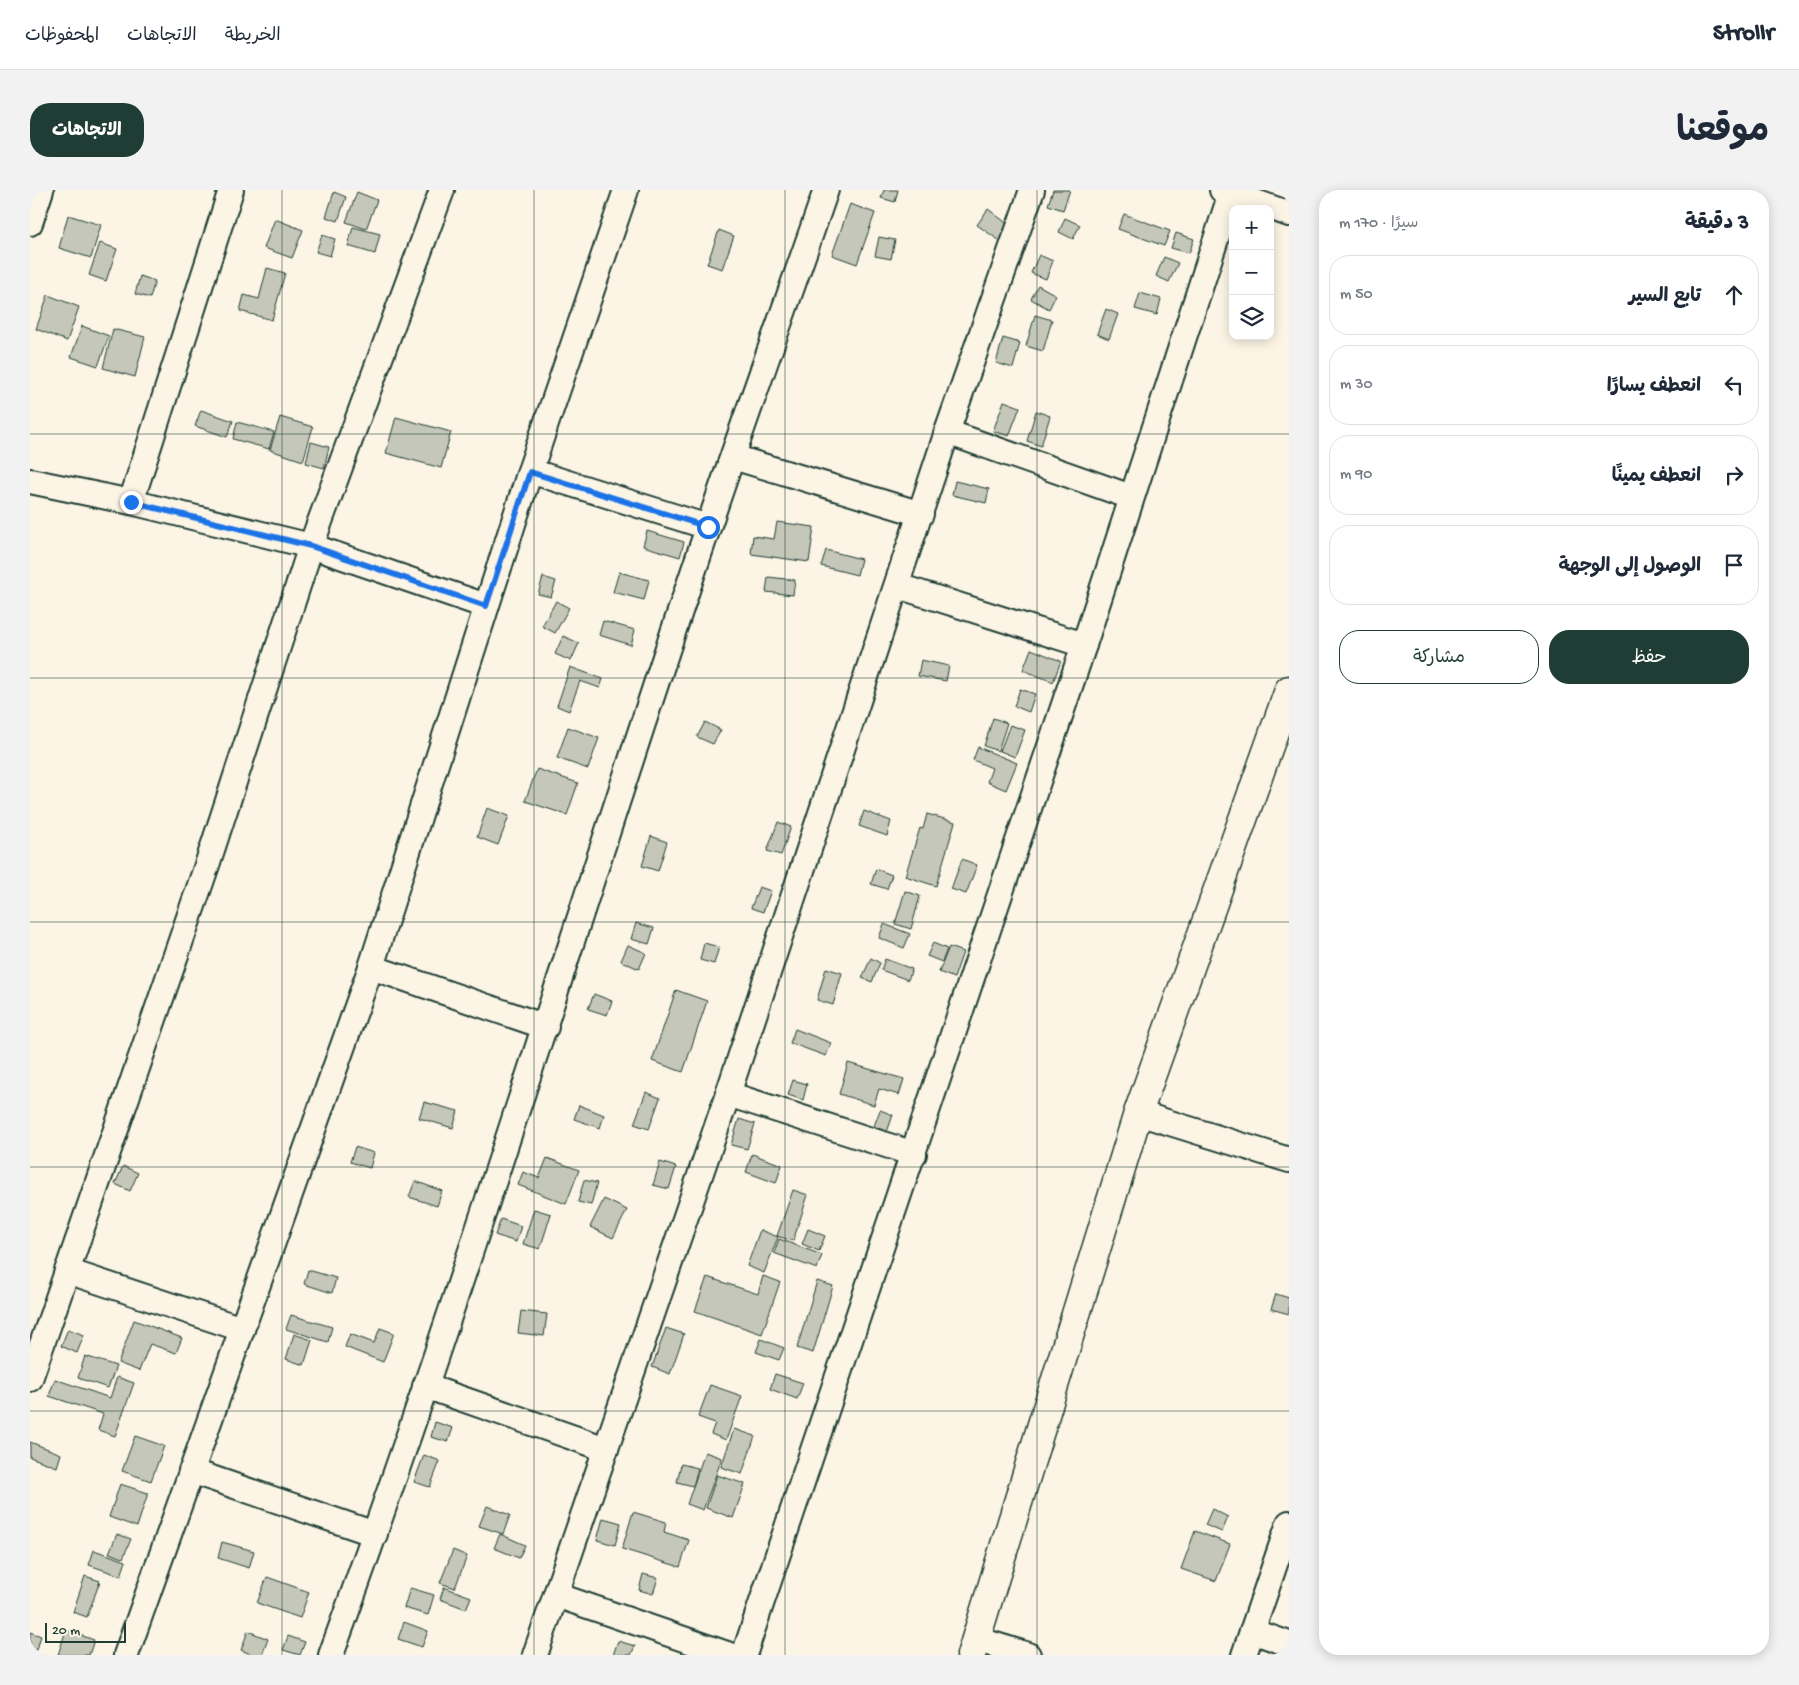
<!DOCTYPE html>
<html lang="ar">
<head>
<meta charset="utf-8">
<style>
  :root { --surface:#fff; --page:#f2f2f3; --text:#1f2937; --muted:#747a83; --line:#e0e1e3; --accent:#1f3d34 }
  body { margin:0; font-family:"Gochi Hand","Playpen Sans Arabic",sans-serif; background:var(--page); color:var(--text); direction:rtl }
  .controls { position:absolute; right:15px; top:15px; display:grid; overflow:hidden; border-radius:10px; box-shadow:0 2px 12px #0003 }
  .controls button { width:45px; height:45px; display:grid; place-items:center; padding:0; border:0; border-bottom:1px solid var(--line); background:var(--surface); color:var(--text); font:25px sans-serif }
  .scale { position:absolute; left:15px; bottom:12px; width:81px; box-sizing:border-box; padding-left:5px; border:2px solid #1f3d34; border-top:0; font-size:14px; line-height:18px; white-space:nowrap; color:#1f3d34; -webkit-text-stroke:4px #fcf5e5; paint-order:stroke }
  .stop { position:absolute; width:15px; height:15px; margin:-11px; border:4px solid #1a73e8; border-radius:50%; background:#fff }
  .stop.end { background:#1a73e8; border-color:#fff; box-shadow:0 1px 5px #0008 }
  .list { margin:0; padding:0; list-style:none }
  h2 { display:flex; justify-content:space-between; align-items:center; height:65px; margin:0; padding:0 20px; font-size:21px }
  h2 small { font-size:16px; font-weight:400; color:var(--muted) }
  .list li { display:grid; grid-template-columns:32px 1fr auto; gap:15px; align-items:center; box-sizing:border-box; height:80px; margin:0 10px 10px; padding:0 10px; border:1px solid var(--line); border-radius:20px }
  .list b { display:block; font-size:19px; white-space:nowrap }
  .list em { font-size:16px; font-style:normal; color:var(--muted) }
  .actions { display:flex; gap:10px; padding:15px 20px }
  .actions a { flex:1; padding:11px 0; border:1px solid var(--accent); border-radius:20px; text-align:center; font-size:18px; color:var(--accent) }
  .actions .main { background:var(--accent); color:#fff }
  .icon { flex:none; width:28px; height:28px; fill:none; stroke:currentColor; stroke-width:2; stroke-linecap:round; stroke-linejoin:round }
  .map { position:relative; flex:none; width:1259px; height:1465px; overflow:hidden; direction:ltr; border-radius:20px }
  header { display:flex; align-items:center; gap:30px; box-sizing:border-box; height:70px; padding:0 25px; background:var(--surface); border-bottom:1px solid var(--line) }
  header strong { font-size:24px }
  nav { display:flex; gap:28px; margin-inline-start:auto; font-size:18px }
  .intro { display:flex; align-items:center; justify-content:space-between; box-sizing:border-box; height:120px; padding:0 30px }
  h1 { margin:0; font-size:35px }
  .button { padding:12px 22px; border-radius:20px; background:var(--accent); color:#fff; font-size:18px; font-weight:700 }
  main { display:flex; gap:30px; padding:0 30px }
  aside { flex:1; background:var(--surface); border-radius:20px; box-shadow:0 2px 12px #0003 }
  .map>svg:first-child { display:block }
  .building { fill:#c5c7b9; stroke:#1f3d34 }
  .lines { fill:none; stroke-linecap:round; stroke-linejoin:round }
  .minor-casing { stroke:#1f3d34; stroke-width:28 }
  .tertiary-casing { stroke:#1f3d34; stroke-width:31 }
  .minor { stroke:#fcf5e5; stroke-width:24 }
  .tertiary { stroke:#fcf5e5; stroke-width:28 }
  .route { stroke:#1a73e8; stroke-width:6 }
  .grid { fill:none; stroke:#1f3d34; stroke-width:1; stroke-opacity:0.55 }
</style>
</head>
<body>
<header>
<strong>Strollr</strong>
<nav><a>الخريطة</a><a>الاتجاهات</a><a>المحفوظات</a></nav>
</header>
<div class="intro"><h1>موقعنا</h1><a class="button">الاتجاهات</a></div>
<main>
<aside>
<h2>3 دقيقة<small>سيرًا · 170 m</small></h2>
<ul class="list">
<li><svg class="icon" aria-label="ahead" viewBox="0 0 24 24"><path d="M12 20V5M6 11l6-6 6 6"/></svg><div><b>تابع السير</b></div><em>50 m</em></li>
<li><svg class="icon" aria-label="left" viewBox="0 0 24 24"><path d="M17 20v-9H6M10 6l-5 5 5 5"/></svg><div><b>انعطف يسارًا</b></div><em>30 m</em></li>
<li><svg class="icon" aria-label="right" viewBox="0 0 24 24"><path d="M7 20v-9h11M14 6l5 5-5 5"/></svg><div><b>انعطف يمينًا</b></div><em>90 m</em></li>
<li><svg class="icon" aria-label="arrive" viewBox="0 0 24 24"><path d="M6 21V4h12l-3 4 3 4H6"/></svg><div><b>الوصول إلى الوجهة</b></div></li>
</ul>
<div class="actions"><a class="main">حفظ</a><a>مشاركة</a></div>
</aside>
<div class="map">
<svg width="1259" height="1465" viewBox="0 0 1259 1465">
  <rect width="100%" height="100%" fill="#fcf5e5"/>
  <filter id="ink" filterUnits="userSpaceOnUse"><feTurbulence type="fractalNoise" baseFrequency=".02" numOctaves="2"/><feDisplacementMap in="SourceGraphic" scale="10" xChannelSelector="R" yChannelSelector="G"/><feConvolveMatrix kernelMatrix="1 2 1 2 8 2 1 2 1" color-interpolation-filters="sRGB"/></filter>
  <g filter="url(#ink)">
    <g class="building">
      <polygon points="854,0 868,0 865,12 851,8"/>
      <polygon points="1023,0 1040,0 1033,20 1018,15"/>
      <polygon points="304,2 316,7 308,31 296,27"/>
      <polygon points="327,2 347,10 336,39 316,32"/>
      <polygon points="820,14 845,23 827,74 802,65"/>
      <polygon points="958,19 983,38 973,53 947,35"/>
      <polygon points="1094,24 1140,41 1134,56 1088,39"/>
      <polygon points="38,25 71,35 61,68 29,58"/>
      <polygon points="1035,28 1050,35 1043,49 1029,42"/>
      <polygon points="245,29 273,40 262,68 234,58"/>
      <polygon points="323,37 350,44 345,64 318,56"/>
      <polygon points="689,40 704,46 692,79 677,74"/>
      <polygon points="1146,43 1164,49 1159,63 1141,58"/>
      <polygon points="292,45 305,49 300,66 286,62"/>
      <polygon points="849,47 865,50 861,69 845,66"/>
      <polygon points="70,53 87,59 76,91 59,85"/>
      <polygon points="1009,65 1023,71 1016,89 1001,83"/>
      <polygon points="1134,67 1148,73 1139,92 1126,86"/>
      <polygon points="237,78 255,83 242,130 210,121 214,105 229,109"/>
      <polygon points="110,86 125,91 120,108 105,104"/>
      <polygon points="1008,95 1026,105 1019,119 1001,109"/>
      <polygon points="1110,103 1131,109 1127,125 1105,119"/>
      <polygon points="18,105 49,117 37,151 6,139"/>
      <polygon points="1076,119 1088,124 1079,149 1067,144"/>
      <polygon points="1005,125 1022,130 1013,161 996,156"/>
      <polygon points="52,136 79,146 68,176 41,167"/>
      <polygon points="83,139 115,147 105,187 73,178"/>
      <polygon points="973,148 990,153 983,178 966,173"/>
      <polygon points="974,211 990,217 979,246 963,241"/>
      <polygon points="171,220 203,231 197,247 165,236"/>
      <polygon points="1006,221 1020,226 1011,256 997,251"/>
      <polygon points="250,227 283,237 273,271 240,260"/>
      <polygon points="366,227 421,242 411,278 356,263"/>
      <polygon points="207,232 244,242 239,259 203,249"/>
      <polygon points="281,252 299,257 294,278 276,273"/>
      <polygon points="925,291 959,299 956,313 922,305"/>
      <polygon points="747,332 784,337 779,372 721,364 723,346 744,349"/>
      <polygon points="617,341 654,352 650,367 613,356"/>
      <polygon points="796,360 831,369 827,385 791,376"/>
      <polygon points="589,382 619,390 614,410 583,402"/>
      <polygon points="513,387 526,391 521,407 508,404"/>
      <polygon points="738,387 765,390 763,405 736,402"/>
      <polygon points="526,411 539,418 525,443 512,436"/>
      <polygon points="573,431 605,440 601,455 569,445"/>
      <polygon points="533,446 549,453 541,471 525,464"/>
      <polygon points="1001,459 1031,471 1023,492 993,480"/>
      <polygon points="891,470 919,476 916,491 888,486"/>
      <polygon points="540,477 573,489 570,498 550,491 539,521 527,516"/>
      <polygon points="990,499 1005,504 999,522 984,516"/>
      <polygon points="963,528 977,533 968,561 954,556"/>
      <polygon points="675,532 691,540 683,554 667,547"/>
      <polygon points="980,535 995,540 985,567 970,561"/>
      <polygon points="538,537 569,548 558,579 527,568"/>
      <polygon points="948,557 987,573 976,600 957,592 962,578 943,570"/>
      <polygon points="507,579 548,593 537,625 495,611"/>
      <polygon points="457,618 479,626 468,655 447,647"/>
      <polygon points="834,621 861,631 857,646 829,636"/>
      <polygon points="897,624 925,632 906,696 875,686 890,638 893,639"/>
      <polygon points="748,632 761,637 751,665 737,661"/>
      <polygon points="621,646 637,652 628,681 612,676"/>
      <polygon points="932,669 947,675 936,704 921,699"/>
      <polygon points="846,679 862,685 857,699 841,694"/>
      <polygon points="729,697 741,701 733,722 721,718"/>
      <polygon points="875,701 890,706 881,739 865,734"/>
      <polygon points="606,733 624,738 619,754 601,749"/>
      <polygon points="854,734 880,744 874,758 849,748"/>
      <polygon points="674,753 689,757 684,774 670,770"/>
      <polygon points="903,753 917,759 912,772 897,766"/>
      <polygon points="598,755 616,763 609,779 591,771"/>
      <polygon points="919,757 933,762 924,788 909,782"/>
      <polygon points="841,768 850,773 842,792 832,788"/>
      <polygon points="855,769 882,779 878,790 851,780"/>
      <polygon points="796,778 812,783 803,815 787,810"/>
      <polygon points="646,800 677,811 653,882 622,871"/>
      <polygon points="564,804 582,811 577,825 558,819"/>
      <polygon points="765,839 801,853 796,866 760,853"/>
      <polygon points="818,873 874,889 869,905 849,899 844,915 809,904"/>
      <polygon points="763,890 777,894 773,910 758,905"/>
      <polygon points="616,902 630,908 619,939 604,934"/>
      <polygon points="394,912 428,921 423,938 389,928"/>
      <polygon points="549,915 574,925 570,938 544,929"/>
      <polygon points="850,920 863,925 857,942 844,936"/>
      <polygon points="709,929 725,934 717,959 701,955"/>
      <polygon points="325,957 344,963 340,978 320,972"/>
      <polygon points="722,964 752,975 746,993 716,982"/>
      <polygon points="517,968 549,980 536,1014 488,995 493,982 509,988"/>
      <polygon points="630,972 646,977 639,999 623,995"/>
      <polygon points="93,976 108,983 100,1001 85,994"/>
      <polygon points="554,990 567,993 561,1015 548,1012"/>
      <polygon points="385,991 412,1001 407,1016 379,1007"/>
      <polygon points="763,1000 778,1005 763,1051 747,1046"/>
      <polygon points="574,1009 597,1020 583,1048 560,1037"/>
      <polygon points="504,1019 521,1024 510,1059 493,1054"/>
      <polygon points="471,1029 491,1036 486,1052 465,1045"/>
      <polygon points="778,1039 795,1046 789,1061 772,1054"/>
      <polygon points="730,1040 748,1047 734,1083 717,1076"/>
      <polygon points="749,1049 792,1065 787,1079 744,1063"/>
      <polygon points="278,1080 306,1088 302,1103 274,1094"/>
      <polygon points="733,1086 750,1092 732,1144 665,1121 677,1087 728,1104"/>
      <polygon points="787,1091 803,1096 783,1163 767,1158"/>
      <polygon points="1246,1104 1259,1108 1259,1124 1241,1119"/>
      <polygon points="491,1121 517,1124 514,1146 488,1143"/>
      <polygon points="261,1125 302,1137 298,1152 256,1139"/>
      <polygon points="104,1130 152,1148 146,1163 120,1154 109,1181 88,1173"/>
      <polygon points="350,1138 364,1143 353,1172 315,1157 320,1144 344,1153"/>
      <polygon points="636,1138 654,1144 640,1184 622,1177"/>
      <polygon points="38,1139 54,1145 47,1163 31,1156"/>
      <polygon points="264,1144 282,1150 274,1175 256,1169"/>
      <polygon points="731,1149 754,1158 749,1170 726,1162"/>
      <polygon points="55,1166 86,1176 78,1198 48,1188"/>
      <polygon points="745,1184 773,1193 767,1209 740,1199"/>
      <polygon points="87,1187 104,1193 85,1246 68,1240 73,1224 19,1206 25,1189 80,1208"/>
      <polygon points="680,1195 712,1206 696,1250 681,1244 685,1233 668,1227"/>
      <polygon points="405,1232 423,1238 418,1252 401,1247"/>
      <polygon points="704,1239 725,1246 712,1284 691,1277"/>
      <polygon points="105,1246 134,1256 121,1291 92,1281"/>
      <polygon points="0,1252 31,1264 27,1277 0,1267"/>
      <polygon points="675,1262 692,1268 673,1320 657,1314"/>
      <polygon points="394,1265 410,1271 400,1297 384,1292"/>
      <polygon points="651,1274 668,1278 663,1296 647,1292"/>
      <polygon points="687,1285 715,1294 703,1328 676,1318"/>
      <polygon points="90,1294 118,1303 107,1337 79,1327"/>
      <polygon points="457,1316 480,1325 473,1344 449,1336"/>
      <polygon points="1182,1319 1198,1327 1192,1342 1175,1335"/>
      <polygon points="603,1322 636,1332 634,1342 659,1350 650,1377 592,1359"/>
      <polygon points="573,1328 591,1333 585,1355 567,1350"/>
      <polygon points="1165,1341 1200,1354 1186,1391 1151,1379"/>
      <polygon points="87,1344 101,1349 93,1368 79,1363"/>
      <polygon points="470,1344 495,1355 489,1368 464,1358"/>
      <polygon points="192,1352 224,1361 219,1378 188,1368"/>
      <polygon points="64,1360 96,1371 91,1386 59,1375"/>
      <polygon points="423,1360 437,1366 425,1398 410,1393"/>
      <polygon points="613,1384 628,1388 623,1404 609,1400"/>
      <polygon points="55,1386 70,1391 57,1427 43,1422"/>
      <polygon points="237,1387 279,1402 270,1428 227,1413"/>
      <polygon points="414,1397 441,1407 436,1419 410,1409"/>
      <polygon points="380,1398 404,1405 398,1425 374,1418"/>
      <polygon points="374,1432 398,1441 392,1457 368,1449"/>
      <polygon points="36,1440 64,1450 59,1465 28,1465"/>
      <polygon points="218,1441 238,1449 232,1465 223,1465 211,1460"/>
      <polygon points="0,1442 11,1446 6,1462 0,1460"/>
      <polygon points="258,1446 275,1452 270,1465 253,1460"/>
      <polygon points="588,1451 605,1456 601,1465 583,1465"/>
    </g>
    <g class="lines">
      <g class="minor-casing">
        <g id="minor">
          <polyline points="1192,0 1259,24"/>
          <polyline points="0,33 11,0"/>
          <polyline points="917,242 1101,307"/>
          <polyline points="703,267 891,324"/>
          <polyline points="500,281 678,337"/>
          <polyline points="0,291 101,312 281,356 456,416"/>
          <polyline points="101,312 201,0"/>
          <polyline points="868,396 1054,455"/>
          <polyline points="341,777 516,837"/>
          <polyline points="698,904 884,964"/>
          <polyline points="1108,923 1259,970"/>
          <polyline points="37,1081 212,1139"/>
          <polyline points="0,1189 178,672 281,356 412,0"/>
          <polyline points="395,1196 576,1259"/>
          <polyline points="161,1281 345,1344"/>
          <polyline points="526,1405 700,1465"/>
          <polyline points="1222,1441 1259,1454"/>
          <polyline points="946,1449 998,1465"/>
          <polyline points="96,1465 341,777 500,281 596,0"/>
          <path d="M301,1465c136,-372 250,-752 377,-1127 38,-113 79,-225 118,-338"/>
          <polyline points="505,1465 698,904 917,242 1002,0"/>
          <polyline points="714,1465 1054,455 1201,3"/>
          <polyline points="1214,1465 1259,1333"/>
        </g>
      </g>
      <g class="tertiary-casing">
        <polyline id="tertiary" points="941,1465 1108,923 1259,500"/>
      </g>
      <use href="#minor" class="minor"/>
      <use href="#tertiary" class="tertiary"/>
    </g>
  </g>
  <g class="lines" filter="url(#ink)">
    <polyline class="route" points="101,312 281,356 456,416 500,282 678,337"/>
  </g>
  <path class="grid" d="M252,0v1465M504,0v1465M755,0v1465M1007,0v1465M0,244h1259M0,488h1259M0,732h1259M0,977h1259M0,1221h1259"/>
</svg>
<div class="controls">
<button>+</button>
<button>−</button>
<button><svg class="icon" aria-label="layers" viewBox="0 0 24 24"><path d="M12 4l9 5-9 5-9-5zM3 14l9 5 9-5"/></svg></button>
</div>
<div class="scale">20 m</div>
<div class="stop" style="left:678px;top:337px"></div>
<div class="stop end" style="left:101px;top:312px"></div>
</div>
</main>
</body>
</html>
